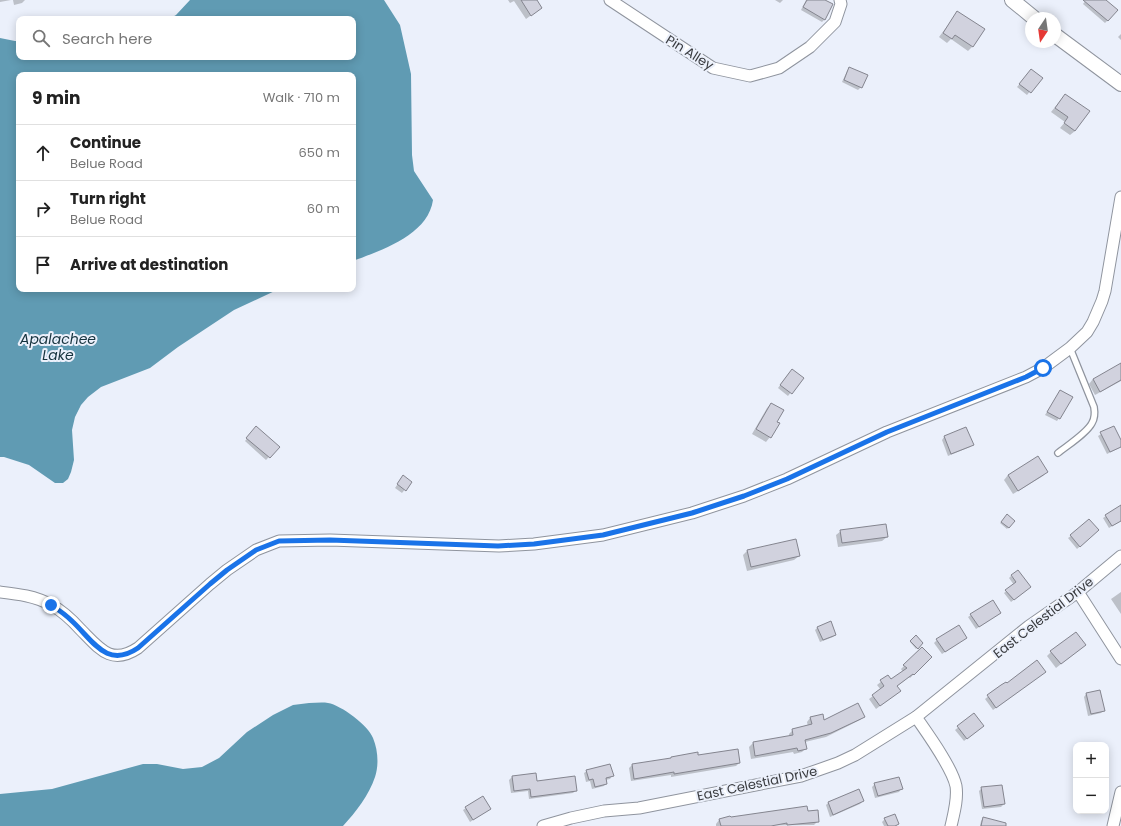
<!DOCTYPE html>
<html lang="en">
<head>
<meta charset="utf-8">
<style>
  :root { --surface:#fff; --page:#f6f6f6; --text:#222; --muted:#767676; --line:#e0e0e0 }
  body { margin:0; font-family:Poppins,sans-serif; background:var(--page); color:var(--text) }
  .controls { position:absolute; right:12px; bottom:12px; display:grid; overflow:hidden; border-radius:8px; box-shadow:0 2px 10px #0003 }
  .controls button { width:36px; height:36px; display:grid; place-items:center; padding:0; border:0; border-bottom:1px solid var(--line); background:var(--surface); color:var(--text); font:20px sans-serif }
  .compass { position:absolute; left:1025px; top:12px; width:36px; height:36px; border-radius:50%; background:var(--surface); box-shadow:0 2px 10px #0003; rotate:193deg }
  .stop { position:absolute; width:12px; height:12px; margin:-9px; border:3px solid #1a73e8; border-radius:50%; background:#fff }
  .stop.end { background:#1a73e8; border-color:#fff; box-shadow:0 1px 4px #0008 }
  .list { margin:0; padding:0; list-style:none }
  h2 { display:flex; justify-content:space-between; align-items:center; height:52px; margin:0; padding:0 16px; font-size:17px }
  h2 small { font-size:13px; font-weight:400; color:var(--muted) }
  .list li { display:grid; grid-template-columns:26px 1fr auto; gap:12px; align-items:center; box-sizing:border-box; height:56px; padding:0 16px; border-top:1px solid var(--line) }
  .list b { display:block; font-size:15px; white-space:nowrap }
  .list p { margin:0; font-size:13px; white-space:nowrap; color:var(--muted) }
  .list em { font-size:13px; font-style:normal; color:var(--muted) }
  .icon { flex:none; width:22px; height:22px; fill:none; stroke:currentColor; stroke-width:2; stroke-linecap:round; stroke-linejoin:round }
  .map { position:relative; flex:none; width:1121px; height:826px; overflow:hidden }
  .search { position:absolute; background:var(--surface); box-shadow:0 2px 10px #0003; left:16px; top:16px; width:340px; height:44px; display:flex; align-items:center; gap:10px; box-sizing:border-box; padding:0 14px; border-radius:8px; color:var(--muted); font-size:15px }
  .panel { position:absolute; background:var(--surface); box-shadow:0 2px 10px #0003; left:16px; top:72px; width:340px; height:220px; border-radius:8px }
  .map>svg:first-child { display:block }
  .water { fill:#609bb3 }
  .shadow { fill:#0003; fill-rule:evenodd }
  .building { fill:#d1d2de; stroke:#84858f }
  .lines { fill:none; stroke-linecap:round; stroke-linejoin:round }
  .service-casing { stroke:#8f949e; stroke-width:8 }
  .minor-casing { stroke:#8f949e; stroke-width:13 }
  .tertiary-casing { stroke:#8f949e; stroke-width:16 }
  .service { stroke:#fff; stroke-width:5.5 }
  .minor { stroke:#fff; stroke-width:11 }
  .tertiary { stroke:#fff; stroke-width:14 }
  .route { stroke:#1a73e8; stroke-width:5 }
  .labels { text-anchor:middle; stroke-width:4; stroke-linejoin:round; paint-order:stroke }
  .street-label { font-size:13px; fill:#383a3e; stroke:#ebf0fb }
  .water-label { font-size:14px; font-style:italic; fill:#16333e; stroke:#ebf0fb }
</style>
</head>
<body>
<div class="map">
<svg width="1121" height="826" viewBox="0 0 1121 826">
  <rect width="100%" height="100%" fill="#ebf0fb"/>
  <g class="water">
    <path d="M190,0h194l16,25 11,49 1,81 2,16 19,29c-5,35 -51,50 -80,61v-186h-334v214h260l-45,21 -56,37 -28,21 -49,19 -13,10 -7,8 -6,12 -3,13 2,30 -3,12 -3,7 -5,4h-8l-26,-18 -25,-8h-4v-419l15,3h4v16h334v-38h-184l7,-4z"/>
    <path d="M309,703c6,0 13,-1 19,0 13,2 41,23 45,35 5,12 6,27 2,39 -6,18 -19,35 -32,49h-343v-32l52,-5 91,-25h14l26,5 19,-2 17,-9 28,-26 26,-17 20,-10z"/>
  </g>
  <g class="shadow">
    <polygon points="0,0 11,0 0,2"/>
    <polygon points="13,0 25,0 22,3 14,5"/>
    <polygon points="508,0 536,0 541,8 526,19 514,1 510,3"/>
    <polygon points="775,0 783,0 780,3"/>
    <polygon points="806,0 823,0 825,19 822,22 801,10"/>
    <polygon points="1086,0 1104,0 1108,20 1105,23 1083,4"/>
    <polygon points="958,12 972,47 968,51 951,39 947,43 939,37"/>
    <polygon points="1121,34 1121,40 1118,37"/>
    <polygon points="849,68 861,87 858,90 842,82 847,71"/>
    <polygon points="1029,73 1041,78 1027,95 1017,87"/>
    <polygon points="1065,95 1075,131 1070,135 1060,128 1065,122 1051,112"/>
    <polygon points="1121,366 1121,381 1095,395 1089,384 1093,379"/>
    <polygon points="789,373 802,378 788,396 778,388"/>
    <polygon points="1060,391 1059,418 1057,421 1045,415"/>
    <polygon points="771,404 776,422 778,423 770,437 766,442 752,434 767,408"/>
    <polygon points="1113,427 1121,442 1121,447 1107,454 1098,436"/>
    <polygon points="966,429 972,445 970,447 948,456 942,440 944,437"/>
    <polygon points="254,430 278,447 266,460 245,441"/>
    <polygon points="1038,457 1047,471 1043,476 1013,494 1004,480 1008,475"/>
    <polygon points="401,479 411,482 402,493 395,488"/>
    <polygon points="1121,506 1121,521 1109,528 1103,518"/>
    <polygon points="1007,516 1013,521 1007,529 1000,523"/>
    <polygon points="841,531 887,537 882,541 838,547 836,535"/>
    <polygon points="1095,533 1077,549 1068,538 1071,536"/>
    <polygon points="747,551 799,556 794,560 747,571 743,555"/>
    <polygon points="1011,576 1027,590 1011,602 1004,593 1014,585 1009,578"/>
    <polygon points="1121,592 1121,614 1111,599"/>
    <polygon points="1000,613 976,629 968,617 971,615"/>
    <polygon points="818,627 835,635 833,637 820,642 815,630"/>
    <polygon points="916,636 922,643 916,649 910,642"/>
    <polygon points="966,638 942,654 934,643 937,640"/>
    <polygon points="922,648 931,657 910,678 909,677 896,687 896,694 876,709 869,699 881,690 877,685 888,676 891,680 903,672 901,669"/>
    <polygon points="1080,649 1056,668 1047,656 1051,652"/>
    <polygon points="1042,674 993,710 985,699 1001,686"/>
    <polygon points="1100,691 1104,710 1101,713 1088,716 1084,697 1086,694"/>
    <polygon points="974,715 980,728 964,741 955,730"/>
    <path d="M864,717l-4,3 -34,17 -21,5 1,6 -4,4 -8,2 -1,-2 -42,7 -2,-12 4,-4 36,-7v-2l4,-4 15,-3 -1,-5 3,-4 13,4zM792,732h2v8z"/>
    <polygon points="698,756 739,763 736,766 671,777 671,775 631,781 629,768 632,765"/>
    <polygon points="587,771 612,776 610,779 605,780 606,783 604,786 592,789 590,781 586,782 584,773"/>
    <polygon points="535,774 536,782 576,790 573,793 529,799 528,791 511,793 509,780 512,777"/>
    <polygon points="875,784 901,789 899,792 875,798 872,787"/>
    <polygon points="982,788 1004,804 1001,807 982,809 979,791"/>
    <polygon points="858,790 863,801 860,804 830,817 826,805 828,803"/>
    <polygon points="466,808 490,809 470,822 463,810"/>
    <polygon points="807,812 818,821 814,825 716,826 716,824 719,820"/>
    <polygon points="983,818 994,826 980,826 981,821"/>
    <polygon points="885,819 898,824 896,826 884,826 882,822"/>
  </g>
  <g class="building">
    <polygon points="521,0 537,0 542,8 531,16"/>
    <polygon points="807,0 825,0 833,4 825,20 803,7"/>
    <polygon points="1083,0 1106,0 1118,10 1108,21"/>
    <polygon points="957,11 985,29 973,47 955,35 952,39 943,33"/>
    <polygon points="849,67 868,75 862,88 844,80"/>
    <polygon points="1031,69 1043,78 1031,93 1019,84"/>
    <polygon points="1065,94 1090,111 1075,131 1064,123 1068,117 1055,108"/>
    <polygon points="1121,363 1121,380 1100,392 1093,379"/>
    <polygon points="792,369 804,378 792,394 780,385"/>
    <polygon points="1060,390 1073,397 1060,419 1047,412"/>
    <polygon points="771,403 784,410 777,422 780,423 771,438 756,429"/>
    <polygon points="256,426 280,447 270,458 246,438"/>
    <polygon points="1114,426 1121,440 1121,447 1110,452 1100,432"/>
    <polygon points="966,427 974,445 951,454 944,436"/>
    <polygon points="1038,456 1048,472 1018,491 1008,475"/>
    <polygon points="403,475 412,482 406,491 397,484"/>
    <polygon points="1121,505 1121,521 1112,526 1105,515"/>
    <polygon points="1007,514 1015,521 1009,528 1001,522"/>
    <polygon points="1089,519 1099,530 1080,547 1070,535"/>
    <polygon points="886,524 888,537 842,543 840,530"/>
    <polygon points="796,539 800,556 751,567 747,550"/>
    <polygon points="1018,570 1031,587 1014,600 1005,590 1016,582 1011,575"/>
    <polygon points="993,600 1001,613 979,627 970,614"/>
    <polygon points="831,621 836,635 823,640 817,627"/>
    <polygon points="959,625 967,638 945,652 936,639"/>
    <polygon points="1076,632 1086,645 1061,664 1050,651"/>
    <polygon points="916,635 923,643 918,649 910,641"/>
    <polygon points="922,647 932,657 914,675 913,674 897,686 901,691 880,706 872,695 884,686 880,680 888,675 891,679 907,668 903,665"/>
    <polygon points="1037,660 1046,672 996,708 987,695 1001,685 1006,682 1007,683"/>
    <polygon points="1100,690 1105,711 1091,714 1086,693"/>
    <polygon points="858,703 865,717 831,733 805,740 807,749 798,751 797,748 755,756 753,742 793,735 792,729 812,724 810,717 823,714 824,720"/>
    <polygon points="974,713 984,726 967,739 957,726"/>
    <polygon points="738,749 740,763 674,774 674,772 634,779 632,764 671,758 671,757 698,752 698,755"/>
    <polygon points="610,764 614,776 606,778 607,784 595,787 593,779 589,780 586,770"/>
    <polygon points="536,773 537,781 575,776 577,791 531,797 530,789 514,791 512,776"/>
    <polygon points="899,777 903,789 878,796 874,783"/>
    <polygon points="1002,785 1005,804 984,807 981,787"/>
    <polygon points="859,789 864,801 833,815 828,802"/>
    <polygon points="483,796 491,809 473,820 465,807"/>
    <polygon points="807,806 808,811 818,810 819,822 787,825 787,823 771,826 721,826 719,819 730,816 731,817"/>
    <polygon points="895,814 899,824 895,826 888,826 884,818"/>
    <polygon points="983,817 1006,823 1006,826 981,826"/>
  </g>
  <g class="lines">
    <g class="service-casing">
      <path id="service" d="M1058,453c10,-8 29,-20 34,-30 3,-5 3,-10 2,-16l-24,-59"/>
    </g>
    <g class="minor-casing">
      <g id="minor">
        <polyline points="610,0 713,68 750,76 779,68 810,47 835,22 841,4 840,0"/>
        <path d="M0,592c17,2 35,4 51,13 12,6 21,15 30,25 18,18 30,36 57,18l72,-64 17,-14 29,-20 23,-9 51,-1 169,6 35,-2 69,-9 89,-22 52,-17 43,-17 100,-47 139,-55 17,-9 27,-20 17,-16 6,-10 9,-21 3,-10 16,-94"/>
        <polyline points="1078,592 1121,659"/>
        <path d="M916,717c11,16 36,50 40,69 2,13 -2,27 -5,40"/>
        <polyline points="543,826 571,818 604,811 639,808 801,776 838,763 855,755 916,717 1029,626 1078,592 1121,556"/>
        <polyline points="1113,826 1121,792"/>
      </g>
    </g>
    <g class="tertiary-casing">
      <g id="tertiary">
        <polyline points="1012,0 1034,18"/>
        <polyline points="1055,35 1121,84"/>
      </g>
    </g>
    <use href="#service" class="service"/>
    <use href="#minor" class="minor"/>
    <use href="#tertiary" class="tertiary"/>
  </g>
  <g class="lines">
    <path class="route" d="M51,605c8,5 15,10 22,17 20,19 34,47 65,26l72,-64 17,-14 29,-20 23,-9 51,-1 168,6 36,-2 69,-9 89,-22 52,-17 43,-17 100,-47 139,-55 17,-9"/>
  </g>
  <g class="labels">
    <g class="street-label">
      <text transform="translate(690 52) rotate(32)" y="5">Pin Alley</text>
      <text transform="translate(1043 617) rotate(-38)" y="5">East Celestial Drive</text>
      <text transform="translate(757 783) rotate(-12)" y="5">East Celestial Drive</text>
    </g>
    <g class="water-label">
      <text x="58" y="344">Apalachee<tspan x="58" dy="16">Lake</tspan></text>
    </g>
  </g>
</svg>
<div class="controls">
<button>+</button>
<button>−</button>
</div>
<svg class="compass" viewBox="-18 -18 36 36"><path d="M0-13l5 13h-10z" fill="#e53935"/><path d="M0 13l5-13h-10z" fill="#767676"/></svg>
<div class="stop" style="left:1043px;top:368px"></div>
<div class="stop end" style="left:51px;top:605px"></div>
<div class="search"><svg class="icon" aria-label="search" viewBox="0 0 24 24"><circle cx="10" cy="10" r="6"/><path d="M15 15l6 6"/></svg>Search here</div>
<section class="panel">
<h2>9 min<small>Walk · 710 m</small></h2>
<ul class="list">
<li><svg class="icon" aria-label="ahead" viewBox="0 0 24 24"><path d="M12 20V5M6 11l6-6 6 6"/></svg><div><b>Continue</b><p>Belue Road</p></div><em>650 m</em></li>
<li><svg class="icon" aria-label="right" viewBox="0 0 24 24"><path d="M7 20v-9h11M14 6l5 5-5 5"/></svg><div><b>Turn right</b><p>Belue Road</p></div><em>60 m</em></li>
<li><svg class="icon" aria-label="arrive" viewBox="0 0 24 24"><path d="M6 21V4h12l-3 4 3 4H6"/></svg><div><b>Arrive at destination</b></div></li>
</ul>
</section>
</div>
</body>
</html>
